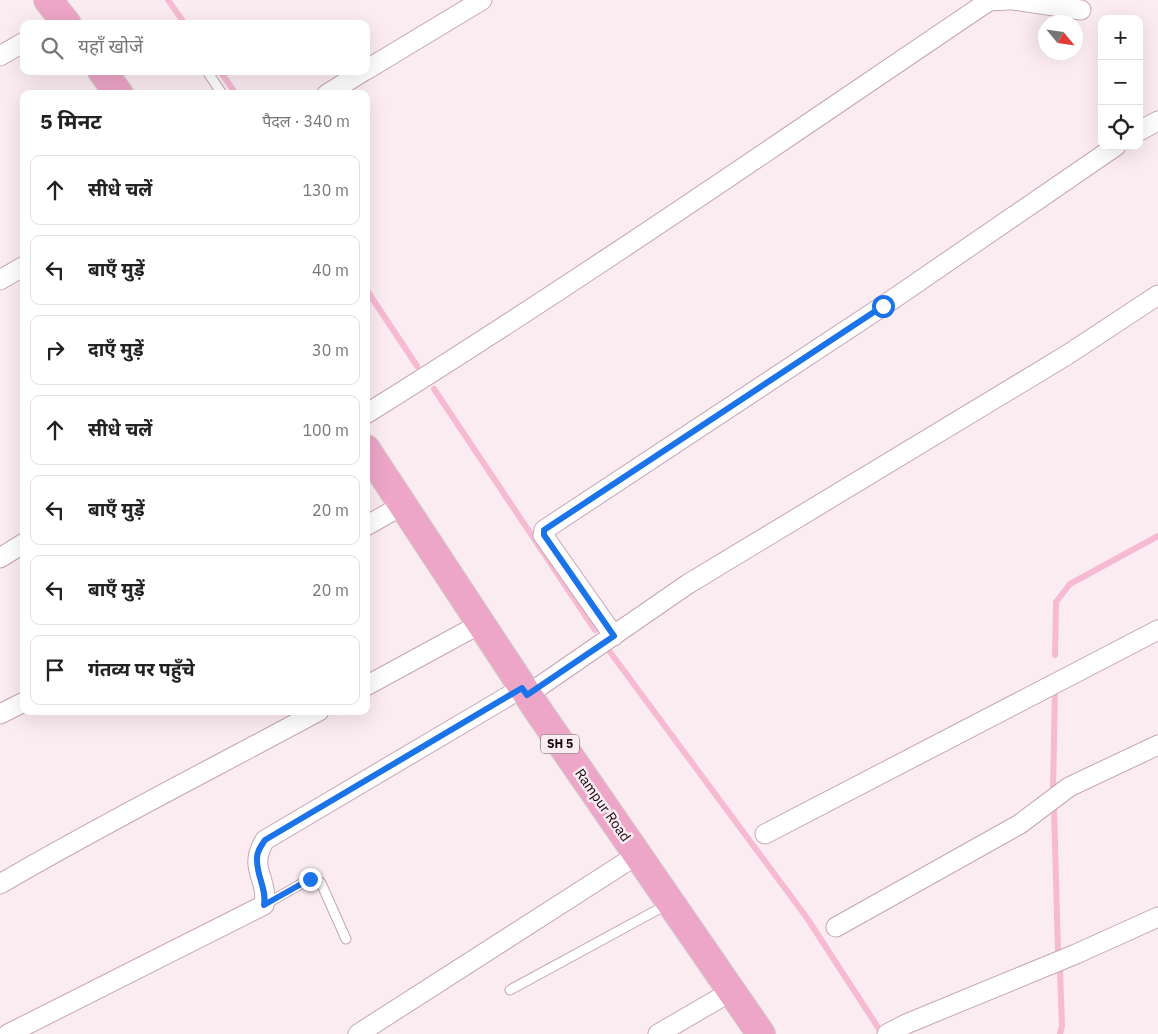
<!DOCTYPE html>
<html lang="hi">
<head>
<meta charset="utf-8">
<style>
  :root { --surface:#fff; --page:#f6f6f6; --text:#222; --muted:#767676; --line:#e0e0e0 }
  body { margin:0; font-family:"IBM Plex Sans","Noto Sans Devanagari",sans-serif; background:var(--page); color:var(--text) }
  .controls { position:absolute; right:15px; top:15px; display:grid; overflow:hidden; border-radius:10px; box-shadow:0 5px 20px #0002 }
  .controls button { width:45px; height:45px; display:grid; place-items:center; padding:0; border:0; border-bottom:1px solid var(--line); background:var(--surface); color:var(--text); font:25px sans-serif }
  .compass { position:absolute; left:1038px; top:15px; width:45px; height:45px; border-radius:50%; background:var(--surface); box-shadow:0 5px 20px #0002; rotate:119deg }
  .stop { position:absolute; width:15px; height:15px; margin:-11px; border:4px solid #1a73e8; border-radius:50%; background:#fff }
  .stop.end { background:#1a73e8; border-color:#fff; box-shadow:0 1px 5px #0008 }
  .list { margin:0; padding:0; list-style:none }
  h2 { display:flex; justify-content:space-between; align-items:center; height:65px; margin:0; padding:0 20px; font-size:21px }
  h2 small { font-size:16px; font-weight:400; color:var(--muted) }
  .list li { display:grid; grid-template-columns:32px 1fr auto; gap:15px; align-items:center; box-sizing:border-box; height:70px; margin:0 10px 10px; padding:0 10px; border:1px solid var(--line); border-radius:10px }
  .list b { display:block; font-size:19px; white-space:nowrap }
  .list em { font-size:16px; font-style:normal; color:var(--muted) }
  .icon { flex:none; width:28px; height:28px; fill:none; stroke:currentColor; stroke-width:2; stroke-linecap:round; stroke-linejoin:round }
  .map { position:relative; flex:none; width:1158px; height:1034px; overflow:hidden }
  .search { position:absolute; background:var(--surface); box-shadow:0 5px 20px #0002; left:20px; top:20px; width:350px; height:55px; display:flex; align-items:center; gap:12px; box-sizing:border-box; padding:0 18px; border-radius:10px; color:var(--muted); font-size:19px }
  .panel { position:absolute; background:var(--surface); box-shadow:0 5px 20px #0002; left:20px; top:90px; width:350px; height:625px; border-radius:10px }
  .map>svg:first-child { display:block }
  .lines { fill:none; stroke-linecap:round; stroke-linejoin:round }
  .stream { stroke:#f6bad3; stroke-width:6 }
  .lane-casing { stroke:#c7a5b3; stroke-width:11 }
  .street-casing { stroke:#c7a5b3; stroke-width:21 }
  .primary-casing { stroke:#d0cecf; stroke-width:30 }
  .lane { stroke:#fff; stroke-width:9 }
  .street { stroke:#fff; stroke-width:19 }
  .primary { stroke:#eda5c8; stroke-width:28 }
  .route { stroke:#1a73e8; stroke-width:6 }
  .labels { text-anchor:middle; stroke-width:5; stroke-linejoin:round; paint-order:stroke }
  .shield { fill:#fbecf2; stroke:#594c52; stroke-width:1 }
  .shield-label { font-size:12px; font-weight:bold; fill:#13080d }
  .street-label { font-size:14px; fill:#13080d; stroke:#fbecf2 }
</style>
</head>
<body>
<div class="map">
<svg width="1158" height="1034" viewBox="0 0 1158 1034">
  <rect width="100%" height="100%" fill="#fbecf2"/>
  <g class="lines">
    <g class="stream">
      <polyline points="168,0 185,24"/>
      <polyline points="220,71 236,94"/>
      <polyline points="366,289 417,366"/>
      <polyline points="434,389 595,630"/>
      <polyline points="610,652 807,918 879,1029"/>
      <polyline points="1055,655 1056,602 1070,584 1158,536"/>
      <polyline points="1053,790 1055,686"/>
      <polyline points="1054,808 1058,952"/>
      <polyline points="1060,971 1062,1026 1060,1034"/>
    </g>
    <g class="lane-casing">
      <g id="lane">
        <polyline points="207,71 222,94"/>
        <polyline points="264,905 310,879 316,879 321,883 346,939"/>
        <polyline points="510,990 668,904"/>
      </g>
    </g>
    <g class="street-casing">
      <g id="street">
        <polyline points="1013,0 1081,10"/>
        <polyline points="0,56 24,42"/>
        <polyline points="366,70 482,0"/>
        <polyline points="327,94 364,71"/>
        <polyline points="1139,131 1158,121"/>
        <polyline points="0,280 24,266"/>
        <path d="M366,414c212,-132 417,-274 623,-413l20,-1"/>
        <polyline points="366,526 403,505"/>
        <polyline points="0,558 24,543"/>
        <polyline points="614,636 543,535 544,530 883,306 1116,146"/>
        <polyline points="366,686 480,624"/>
        <polyline points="527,695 688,584 1067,355 1158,295"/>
        <polyline points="0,714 24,702"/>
        <polyline points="765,834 1158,630"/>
        <path d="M0,884c104,-61 212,-115 319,-173"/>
        <polyline points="836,927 1020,824 1069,787 1158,745"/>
        <path d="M8,1034l256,-129c5,-27 -17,-36 1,-65l257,-152"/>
        <polyline points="358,1034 637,855"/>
        <polyline points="658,1034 732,991"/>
        <polyline points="887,1034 906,1024 1076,954 1158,917"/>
      </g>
    </g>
    <g class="primary-casing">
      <g id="primary">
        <polyline points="48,0 67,24"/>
        <polyline points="102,71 119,94"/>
        <polyline points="366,449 537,709 761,1034"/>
      </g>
    </g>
    <use href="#lane" class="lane"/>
    <use href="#street" class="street"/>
    <use href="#primary" class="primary"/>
  </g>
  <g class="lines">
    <path class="route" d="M310,879l-46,26c3,-16 -8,-30 -7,-47 0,-7 4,-12 8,-18l257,-152 5,7 87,-59 -70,-101v-5l339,-224"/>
  </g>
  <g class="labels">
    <rect class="shield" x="541" y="734.5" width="38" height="19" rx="4"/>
    <g class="shield-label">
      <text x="560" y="748">SH 5</text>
    </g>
    <g class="street-label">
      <text transform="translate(603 805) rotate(55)" y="5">Rampur Road</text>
    </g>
  </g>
</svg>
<div class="controls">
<button>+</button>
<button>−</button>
<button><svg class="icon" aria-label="locate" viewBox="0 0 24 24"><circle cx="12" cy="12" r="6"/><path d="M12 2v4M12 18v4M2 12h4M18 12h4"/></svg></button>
</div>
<svg class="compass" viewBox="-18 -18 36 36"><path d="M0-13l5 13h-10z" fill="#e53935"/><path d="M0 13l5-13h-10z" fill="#767676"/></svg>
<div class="stop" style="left:883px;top:306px"></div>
<div class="stop end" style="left:310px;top:879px"></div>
<div class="search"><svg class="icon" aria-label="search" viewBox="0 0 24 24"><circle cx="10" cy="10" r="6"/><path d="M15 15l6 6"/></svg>यहाँ खोजें</div>
<section class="panel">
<h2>5 मिनट<small>पैदल · 340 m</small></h2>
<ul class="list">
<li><svg class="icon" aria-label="ahead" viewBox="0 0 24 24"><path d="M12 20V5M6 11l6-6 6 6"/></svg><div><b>सीधे चलें</b></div><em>130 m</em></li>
<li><svg class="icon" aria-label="left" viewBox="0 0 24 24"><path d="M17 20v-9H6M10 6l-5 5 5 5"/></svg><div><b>बाएँ मुड़ें</b></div><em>40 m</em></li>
<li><svg class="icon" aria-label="right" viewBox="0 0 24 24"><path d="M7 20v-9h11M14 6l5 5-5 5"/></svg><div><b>दाएँ मुड़ें</b></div><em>30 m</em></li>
<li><svg class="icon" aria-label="ahead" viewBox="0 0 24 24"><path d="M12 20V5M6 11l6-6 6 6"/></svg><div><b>सीधे चलें</b></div><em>100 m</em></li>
<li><svg class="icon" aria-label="left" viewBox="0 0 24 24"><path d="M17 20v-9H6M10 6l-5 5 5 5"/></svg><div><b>बाएँ मुड़ें</b></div><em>20 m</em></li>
<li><svg class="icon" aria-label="left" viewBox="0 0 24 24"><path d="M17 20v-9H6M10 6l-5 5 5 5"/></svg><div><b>बाएँ मुड़ें</b></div><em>20 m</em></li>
<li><svg class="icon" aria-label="arrive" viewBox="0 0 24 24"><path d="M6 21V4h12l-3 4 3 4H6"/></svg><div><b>गंतव्य पर पहुँचे</b></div></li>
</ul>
</section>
</div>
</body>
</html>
